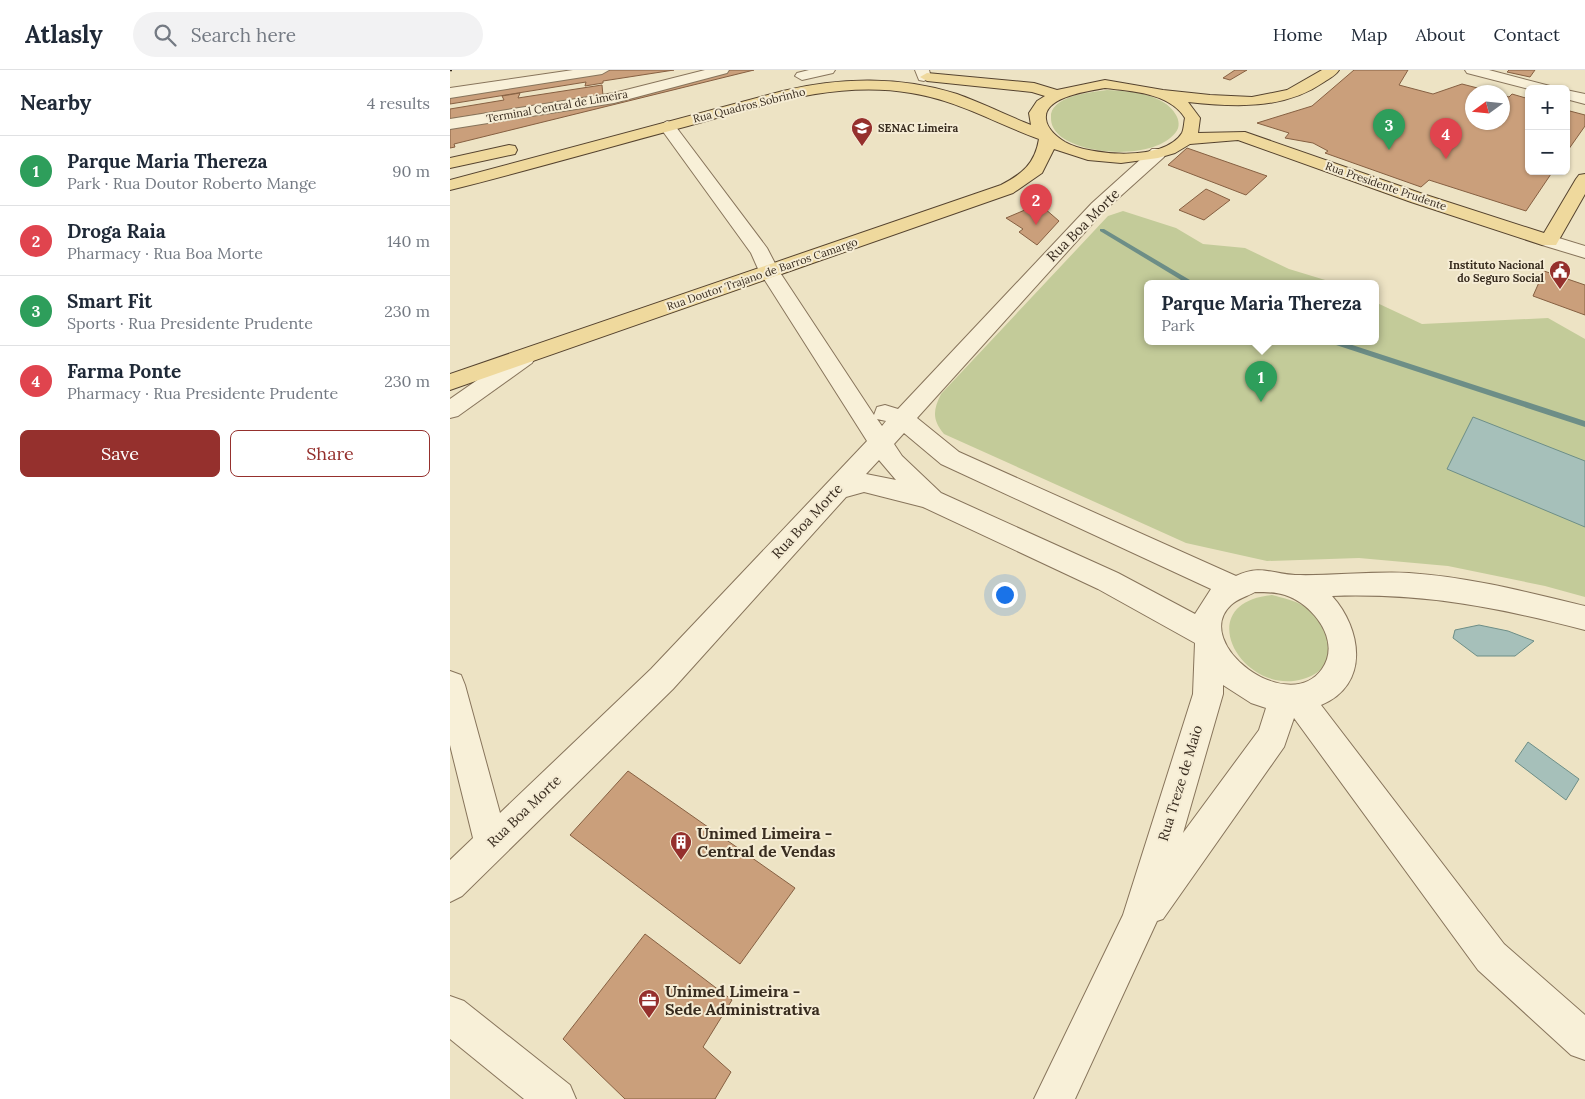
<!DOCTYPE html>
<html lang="en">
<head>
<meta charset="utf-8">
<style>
  :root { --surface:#fff; --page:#f2f2f3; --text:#1f2937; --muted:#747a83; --line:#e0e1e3; --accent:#95302d }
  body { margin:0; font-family:Lora,serif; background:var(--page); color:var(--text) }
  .controls { position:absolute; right:15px; top:15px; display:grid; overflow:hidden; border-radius:8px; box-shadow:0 1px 4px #0004 }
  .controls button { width:45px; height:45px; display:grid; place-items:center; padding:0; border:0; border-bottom:1px solid var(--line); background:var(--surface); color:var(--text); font:25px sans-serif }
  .compass { position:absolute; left:1015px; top:15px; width:45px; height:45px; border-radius:50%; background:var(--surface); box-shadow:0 1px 4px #0004; rotate:255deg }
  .you { position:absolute; left:554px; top:524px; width:18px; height:18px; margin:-12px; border:4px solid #fff; border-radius:50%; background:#1a73e8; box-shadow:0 0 0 8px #1a73e833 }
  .badge { display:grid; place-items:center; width:32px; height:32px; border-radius:50%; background:var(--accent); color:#fff; font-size:16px; font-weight:700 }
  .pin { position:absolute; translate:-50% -41px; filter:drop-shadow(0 1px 2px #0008) }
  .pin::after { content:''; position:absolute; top:26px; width:18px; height:15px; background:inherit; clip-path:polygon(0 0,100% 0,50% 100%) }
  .popup { position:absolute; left:694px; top:210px; width:235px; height:65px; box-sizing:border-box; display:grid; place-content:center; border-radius:8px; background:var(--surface); filter:drop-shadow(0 1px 4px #0005); font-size:16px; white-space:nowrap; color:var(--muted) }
  .popup b { font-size:19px; color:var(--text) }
  .popup::after { content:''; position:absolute; left:50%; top:100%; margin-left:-10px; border:10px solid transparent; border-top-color:var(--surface) }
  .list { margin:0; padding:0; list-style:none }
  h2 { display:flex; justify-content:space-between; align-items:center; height:65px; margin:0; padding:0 20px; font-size:21px }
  h2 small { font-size:16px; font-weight:400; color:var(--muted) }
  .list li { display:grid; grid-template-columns:32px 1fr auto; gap:15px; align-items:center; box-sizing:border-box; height:70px; padding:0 20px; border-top:1px solid var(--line) }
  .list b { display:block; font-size:19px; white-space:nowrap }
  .list p { margin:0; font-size:16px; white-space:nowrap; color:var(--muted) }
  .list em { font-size:16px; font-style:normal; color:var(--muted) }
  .actions { display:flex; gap:10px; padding:15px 20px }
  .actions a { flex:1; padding:11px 0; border:1px solid var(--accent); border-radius:8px; text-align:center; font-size:18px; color:var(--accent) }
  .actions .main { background:var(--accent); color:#fff }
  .icon { flex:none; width:28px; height:28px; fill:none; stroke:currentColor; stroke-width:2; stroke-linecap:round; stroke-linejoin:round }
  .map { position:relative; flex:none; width:1135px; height:1029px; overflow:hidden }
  header { display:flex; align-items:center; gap:30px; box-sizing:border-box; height:70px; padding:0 25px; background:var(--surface); border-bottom:1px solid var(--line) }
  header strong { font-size:24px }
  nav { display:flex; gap:28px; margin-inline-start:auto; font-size:18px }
  .search { width:350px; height:45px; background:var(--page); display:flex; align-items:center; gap:12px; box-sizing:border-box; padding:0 18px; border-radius:28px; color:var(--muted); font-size:19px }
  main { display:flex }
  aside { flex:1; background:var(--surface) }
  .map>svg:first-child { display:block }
  .green { fill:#c3cb99 }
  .water { fill:#a6c0ba; stroke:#6d8e87 }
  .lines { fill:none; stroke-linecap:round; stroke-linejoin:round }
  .stream { fill:#6d8e87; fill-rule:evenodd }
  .building { fill:#ca9f7b; stroke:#866042 }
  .minor-casing { stroke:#87745b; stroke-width:2 }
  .major-casing { stroke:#55432f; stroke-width:2 }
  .minor { fill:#f8f0d8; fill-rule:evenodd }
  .major { fill:#efd99d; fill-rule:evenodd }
  .rail { stroke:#382c1f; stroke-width:2.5; stroke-dasharray:5 5; stroke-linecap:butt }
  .labels { text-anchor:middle; stroke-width:4; stroke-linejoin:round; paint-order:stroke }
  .far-street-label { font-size:11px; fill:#382c1f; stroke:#f5ecd4 }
  .far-poi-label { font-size:11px; font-weight:bold; fill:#382c1f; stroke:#f5ecd4; text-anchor:start }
  .street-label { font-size:14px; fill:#382c1f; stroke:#f5ecd4 }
  .near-poi-label { font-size:16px; font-weight:bold; fill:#382c1f; stroke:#f5ecd4; text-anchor:start }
</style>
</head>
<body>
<header>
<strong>Atlasly</strong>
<div class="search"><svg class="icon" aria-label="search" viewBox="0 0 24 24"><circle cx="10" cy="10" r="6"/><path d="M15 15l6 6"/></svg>Search here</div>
<nav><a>Home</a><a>Map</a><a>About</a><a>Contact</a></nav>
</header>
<main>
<aside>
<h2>Nearby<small>4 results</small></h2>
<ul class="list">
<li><span class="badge" style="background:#2e9e5b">1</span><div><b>Parque Maria Thereza</b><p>Park · Rua Doutor Roberto Mange</p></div><em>90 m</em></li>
<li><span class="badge" style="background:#e0444e">2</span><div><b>Droga Raia</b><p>Pharmacy · Rua Boa Morte</p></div><em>140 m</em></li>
<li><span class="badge" style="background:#2e9e5b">3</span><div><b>Smart Fit</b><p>Sports · Rua Presidente Prudente</p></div><em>230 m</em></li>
<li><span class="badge" style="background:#e0444e">4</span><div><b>Farma Ponte</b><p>Pharmacy · Rua Presidente Prudente</p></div><em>230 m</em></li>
</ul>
<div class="actions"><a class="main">Save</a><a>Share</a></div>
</aside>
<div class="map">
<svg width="1135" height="1029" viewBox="0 0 1135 1029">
  <rect width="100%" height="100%" fill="#ede3c4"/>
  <g class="green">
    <path d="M657,20c21,1 57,3 69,25 3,5 4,12 0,17 -21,28 -93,24 -117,3 -5,-5 -8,-10 -8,-17 -2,-22 40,-26 56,-28z"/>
    <path d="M673,141l53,17 27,16 42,4 44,21 46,14h-188v58h228v-39l47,22 126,-6 37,21v258l-40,-11 -97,-20 -89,-8 -92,3 -81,-18 -242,-109c-12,-14 -11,-24 -3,-40l167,-178z"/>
    <path d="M822,525c11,3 22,5 32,11 27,19 39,62 -1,73 -61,18 -114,-76 -31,-84z"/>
  </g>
  <g class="water">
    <polygon points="1023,347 1135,391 1135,457 997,399"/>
    <polygon points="1029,555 1058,561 1084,571 1065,586 1027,586 1003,568 1005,560"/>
    <polygon points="1078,672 1129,709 1116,730 1065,691"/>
  </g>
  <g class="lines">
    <g class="stream">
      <polygon points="650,159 654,159 745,213 736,213 650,161"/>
      <polygon points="879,271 890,271 1135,351 1135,357 880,273"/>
    </g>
  </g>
  <g class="building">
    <polygon points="160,0 224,0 153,11 153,13 135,16 136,12 0,34 0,24"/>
    <polygon points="275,0 304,0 4,74 5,77 0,78 0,54 158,31"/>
    <polygon points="785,0 797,0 780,10 773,8"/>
    <polygon points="904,0 958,0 949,15 983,24 1012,14 1043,22 1022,22 1022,52 1052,52 1052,25 1059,27 1062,24 1079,29 1079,101 1103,101 1076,141 979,110 971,117 875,83 878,81 863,73 835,68 839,63 807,53 862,36"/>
    <polygon points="1059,0 1085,0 1080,7 1057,2"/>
    <polygon points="152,15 153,26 34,49 37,43 0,49 0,39 54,30 52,26 70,23 68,28"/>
    <polygon points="1116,40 1135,45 1135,56 1116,83"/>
    <polygon points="737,78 817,106 796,125 718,95"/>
    <polygon points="756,119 780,130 754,150 729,140"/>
    <polygon points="582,137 594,138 609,151 587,175 569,162 573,159 556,148"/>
    <polygon points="1094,201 1135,215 1135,245 1083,226"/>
    <polygon points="178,701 345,818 290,894 120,765"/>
    <polygon points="195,864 282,930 253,977 281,1002 265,1029 175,1029 113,969"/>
  </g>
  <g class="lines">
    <g class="minor-casing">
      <g id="minor">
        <polygon points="123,0 159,0 152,4 0,28 0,18"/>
        <polygon points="255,0 279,0 277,3 164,33 0,59 0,49 164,23"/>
        <polygon points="359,0 385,0 383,3 352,10 345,6 347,3"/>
        <polygon points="465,0 479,0 481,7 474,11 469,10"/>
        <polygon points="1015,0 1039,0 1100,16 1102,19 1079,19 1017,3"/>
        <polygon points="1116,20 1135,24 1135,34 1116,29"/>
        <path d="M217,51l6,2 94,125 12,23 95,144 3,-8 8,-2 13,4 194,-206 60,-54h12l2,4 -2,4 -60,54 -187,207 42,34 277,124c24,-12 36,-2 59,-1 38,1 76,-4 114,-2 60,4 118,19 176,33v24c-89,-23 -160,-37 -253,-34 30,33 38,89 -11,109l183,239 81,71v45l-14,-5 -93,-85 -184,-252 -10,29 -121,172 -6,2 -82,178h-41l89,-184 70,-221 2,-51 -97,-54 -175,-82 -59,-15 -18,5 -173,192 -211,207 -12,6v-42l23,-22 -23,-93v-74l11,4 4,10 35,128 151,-144 216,-228 -108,-170 -8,-18 -92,-127zM427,349l9,2 -4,5zM454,363l37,31 270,125 -16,25 -77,-41 -177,-80 -39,-37 -8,-12zM429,390l17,20 -30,-6zM805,522c10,0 21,0 30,3 28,9 57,46 37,74 -34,48 -132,-26 -91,-64 6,-6 17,-9 24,-13zM773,615l28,18 15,5 -7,22 -76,103 40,-139z"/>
        <polygon points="1099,165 1135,176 1135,188 1092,175 1090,171 1092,167"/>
        <polygon points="74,281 82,283 85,288 82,293 8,346 0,348 0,329 66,283"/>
        <polygon points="0,926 14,931 120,1015 126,1029 74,1029 0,969"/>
      </g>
    </g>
    <g class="major-casing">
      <g id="major">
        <path d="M872,0h17c-3,5 -9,8 -15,12 -40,28 -90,25 -136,20l12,16 -2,15 47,-1 178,62 121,39 32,-54 3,-4 6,-1v20l-29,51h-14l-131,-43 -173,-62 -48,4 -15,9 -17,5 -37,5 -33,-3 -34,-11 -12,24 -29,20 -563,197v-16l551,-189c21,-11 34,-21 38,-46 -42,-15 -82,-39 -128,-46 -76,-13 -150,13 -223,33 -79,21 -158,44 -238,64v-10l333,-89c56,-14 118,-15 174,3 25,9 49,21 74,31l-2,-12 8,-12 8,-5 -13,-4 -105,-11 -7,-4 7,-4 107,10 23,7 48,-10 58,10 47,5 42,2 35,-7zM655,18c26,3 65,5 80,30 -1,4 -1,11 -3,15 -18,29 -92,23 -117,9 -8,-5 -18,-13 -19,-23 -3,-22 42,-28 59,-31z"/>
        <polygon points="59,75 65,76 67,80 65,84 0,98 0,88"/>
      </g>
    </g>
    <use href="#minor" class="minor"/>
    <use href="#major" class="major"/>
    <polyline class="rail" points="0,0 2,0"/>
  </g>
  <defs>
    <g id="university-pin" transform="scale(1.125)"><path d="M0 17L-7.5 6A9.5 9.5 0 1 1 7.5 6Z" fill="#95302d" stroke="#f5ecd4"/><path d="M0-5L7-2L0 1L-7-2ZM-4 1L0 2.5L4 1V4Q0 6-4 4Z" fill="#fff"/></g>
    <g id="civic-pin" transform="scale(1.125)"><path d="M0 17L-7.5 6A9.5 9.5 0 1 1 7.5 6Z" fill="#95302d" stroke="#f5ecd4"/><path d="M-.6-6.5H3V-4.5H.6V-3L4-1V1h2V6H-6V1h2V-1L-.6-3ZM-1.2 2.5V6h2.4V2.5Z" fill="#fff"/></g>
    <g id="building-pin" transform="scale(1.125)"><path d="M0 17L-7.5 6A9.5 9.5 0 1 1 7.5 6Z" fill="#95302d" stroke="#f5ecd4"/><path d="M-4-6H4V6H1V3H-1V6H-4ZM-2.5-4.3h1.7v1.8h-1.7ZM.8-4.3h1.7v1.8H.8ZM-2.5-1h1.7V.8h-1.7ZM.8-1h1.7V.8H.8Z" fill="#fff"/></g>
    <g id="office-pin" transform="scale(1.125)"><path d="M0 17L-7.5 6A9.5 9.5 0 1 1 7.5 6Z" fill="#95302d" stroke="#f5ecd4"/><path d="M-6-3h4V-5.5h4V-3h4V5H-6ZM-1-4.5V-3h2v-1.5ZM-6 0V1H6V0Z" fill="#fff"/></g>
  </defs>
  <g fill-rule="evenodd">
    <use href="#university-pin" x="412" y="58"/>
    <use href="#civic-pin" x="1110" y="201"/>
    <use href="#building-pin" x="231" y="772"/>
    <use href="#office-pin" x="199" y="930"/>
  </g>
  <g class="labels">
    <g class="far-street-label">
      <text transform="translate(299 35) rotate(-14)" y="4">Rua Quadros Sobrinho</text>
      <text transform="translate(107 36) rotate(-10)" y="4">Terminal Central de Limeira</text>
      <text transform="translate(936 116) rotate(19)" y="4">Rua Presidente Prudente</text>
      <text transform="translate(312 204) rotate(-19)" y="4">Rua Doutor Trajano de Barros Camargo</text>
    </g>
    <g class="far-poi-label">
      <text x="428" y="62">SENAC Limeira</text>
      <text x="1094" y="199" text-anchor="end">Instituto Nacional<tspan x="1094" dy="13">do Seguro Social</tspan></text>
    </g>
    <g class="street-label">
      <text transform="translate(633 155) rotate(-45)" y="5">Rua Boa Morte</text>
      <text transform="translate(357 451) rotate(-47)" y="5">Rua Boa Morte</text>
      <text transform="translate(730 713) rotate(-73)" y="5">Rua Treze de Maio</text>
      <text transform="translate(74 741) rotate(-44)" y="5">Rua Boa Morte</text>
    </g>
    <g class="near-poi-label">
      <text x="247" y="769">Unimed Limeira -<tspan x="247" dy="18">Central de Vendas</tspan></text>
      <text x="215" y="927">Unimed Limeira -<tspan x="215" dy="18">Sede Administrativa</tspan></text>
    </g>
  </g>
</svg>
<div class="controls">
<button>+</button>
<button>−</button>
</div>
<svg class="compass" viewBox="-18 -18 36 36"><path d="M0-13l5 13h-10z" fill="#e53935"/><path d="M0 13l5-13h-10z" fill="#747a83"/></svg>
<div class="you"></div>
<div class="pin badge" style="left:811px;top:332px;background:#2e9e5b">1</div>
<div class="popup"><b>Parque Maria Thereza</b>Park</div>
<div class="pin badge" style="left:586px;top:155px;background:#e0444e">2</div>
<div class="pin badge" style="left:939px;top:80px;background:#2e9e5b">3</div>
<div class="pin badge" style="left:996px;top:89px;background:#e0444e">4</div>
</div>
</main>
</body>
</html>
